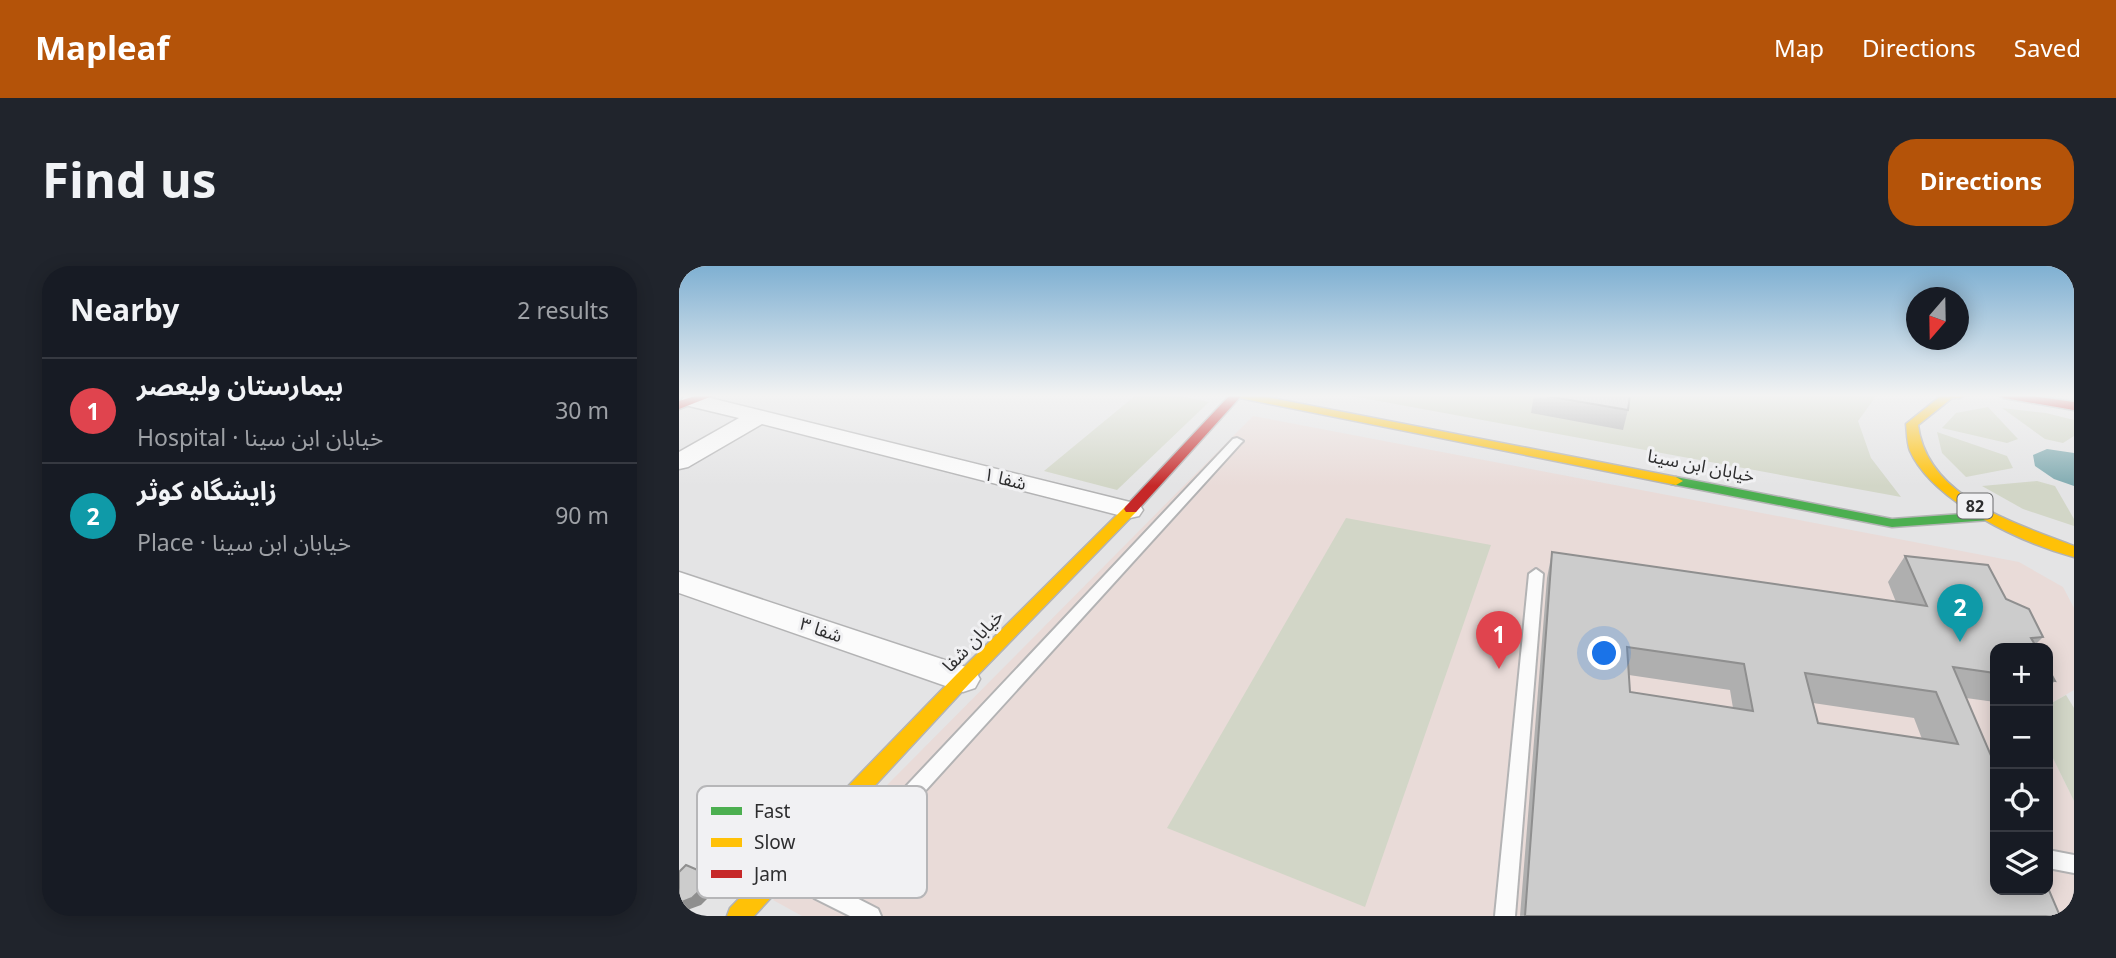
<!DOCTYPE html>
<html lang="en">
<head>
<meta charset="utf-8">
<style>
  :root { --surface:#171b24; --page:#20242c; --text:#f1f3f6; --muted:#9ea1a6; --line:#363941; --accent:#b45309 }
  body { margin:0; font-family:Georgia,"Noto Sans Arabic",serif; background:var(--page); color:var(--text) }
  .controls { position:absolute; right:21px; bottom:21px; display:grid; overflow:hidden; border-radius:14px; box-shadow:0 4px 18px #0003 }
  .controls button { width:63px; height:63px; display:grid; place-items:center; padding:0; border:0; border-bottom:2px solid var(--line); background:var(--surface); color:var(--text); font:35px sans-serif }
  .compass { position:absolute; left:1227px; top:21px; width:63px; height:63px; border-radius:50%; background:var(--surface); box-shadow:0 4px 18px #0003; rotate:200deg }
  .you { position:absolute; left:926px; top:388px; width:24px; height:24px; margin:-18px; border:5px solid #fff; border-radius:50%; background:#1a73e8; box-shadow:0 0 0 10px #1a73e833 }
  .badge { display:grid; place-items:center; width:46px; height:46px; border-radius:50%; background:var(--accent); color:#fff; font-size:23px; font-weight:700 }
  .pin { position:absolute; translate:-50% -58px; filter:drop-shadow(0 2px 4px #0008) }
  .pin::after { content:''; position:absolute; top:37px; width:24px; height:21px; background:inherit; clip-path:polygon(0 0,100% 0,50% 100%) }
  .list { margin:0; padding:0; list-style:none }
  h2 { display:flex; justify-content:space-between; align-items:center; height:91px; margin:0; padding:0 28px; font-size:30px }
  h2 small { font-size:23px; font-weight:400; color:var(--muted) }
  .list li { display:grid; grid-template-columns:46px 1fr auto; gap:21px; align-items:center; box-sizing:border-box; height:105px; padding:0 28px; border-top:2px solid var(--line) }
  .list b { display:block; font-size:26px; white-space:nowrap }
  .list p { margin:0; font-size:23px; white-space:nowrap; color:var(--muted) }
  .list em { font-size:23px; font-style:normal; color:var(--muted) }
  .icon { flex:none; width:38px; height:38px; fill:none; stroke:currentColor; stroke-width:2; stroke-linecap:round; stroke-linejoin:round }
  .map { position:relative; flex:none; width:1395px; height:650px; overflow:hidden; border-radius:28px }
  header { display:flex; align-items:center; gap:42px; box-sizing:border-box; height:98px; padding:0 35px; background:var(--accent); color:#fff }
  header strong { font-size:33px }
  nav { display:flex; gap:38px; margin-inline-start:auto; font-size:24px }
  .intro { display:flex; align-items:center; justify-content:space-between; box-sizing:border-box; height:168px; padding:0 42px }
  h1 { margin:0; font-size:49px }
  .button { padding:18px 32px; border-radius:28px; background:var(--accent); color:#fff; font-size:24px; font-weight:700 }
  main { display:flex; gap:42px; padding:0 42px }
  aside { flex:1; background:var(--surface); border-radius:28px; box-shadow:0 4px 18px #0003 }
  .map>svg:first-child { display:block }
  .medical { fill:#e9dbd8 }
  .green { fill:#d2d6c7 }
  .water { fill:#81abb1 }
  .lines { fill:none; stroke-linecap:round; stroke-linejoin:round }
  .lane-casing { stroke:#b3b3b4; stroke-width:4 }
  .street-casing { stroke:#b3b3b4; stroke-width:3 }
  .fast-casing { stroke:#b3b3b4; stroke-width:3 }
  .slow-casing { stroke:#b3b3b4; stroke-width:3 }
  .jam-casing { stroke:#b3b3b4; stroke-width:3 }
  .lane { fill:#fbfbfb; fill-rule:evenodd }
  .street { fill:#fbfbfb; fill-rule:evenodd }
  .fast { fill:#4caf50; fill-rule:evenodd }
  .slow { fill:#ffc107; fill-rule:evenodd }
  .jam { fill:#c62828; fill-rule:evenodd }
  .wall { fill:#afafaf; fill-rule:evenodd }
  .shaded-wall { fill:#8f8f8f }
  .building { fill:#ccc; stroke:#8f8f8f; stroke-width:2; fill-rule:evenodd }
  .labels { text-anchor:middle; stroke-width:6; stroke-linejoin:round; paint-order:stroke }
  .shield { fill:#f1f1f3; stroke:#68686a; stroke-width:2 }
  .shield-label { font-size:16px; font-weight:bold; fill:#2e2e2f }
  .street-label { font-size:18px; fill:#2e2e2f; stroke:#f1f1f3 }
  .key { fill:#f1f1f3; stroke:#b6b6b8; stroke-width:2 }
  .key-label { font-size:19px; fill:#2e2e2f }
</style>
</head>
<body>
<header>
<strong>Mapleaf</strong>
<nav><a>Map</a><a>Directions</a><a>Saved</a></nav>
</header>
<div class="intro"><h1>Find us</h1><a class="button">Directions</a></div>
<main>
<aside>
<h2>Nearby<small>2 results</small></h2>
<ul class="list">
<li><span class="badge" style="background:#e0444e">1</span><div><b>بیمارستان ولیعصر</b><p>Hospital · خیابان ابن سینا</p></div><em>30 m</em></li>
<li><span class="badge" style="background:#0f9aa8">2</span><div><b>زایشگاه کوثر</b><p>Place · خیابان ابن سینا</p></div><em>90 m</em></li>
</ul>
</aside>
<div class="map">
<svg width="1395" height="650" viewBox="0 0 1395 650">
  <rect width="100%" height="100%" fill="#e4e4e5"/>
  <polygon class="medical" points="574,150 1340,296 1384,321 1395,342 1395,424 1369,439 1369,382 1316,382 1316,624 1369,624 1369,482 1395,535 1395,650 123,650 94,634"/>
  <g class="green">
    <polygon points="457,129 497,129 530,136 438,224 365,205"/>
    <polygon points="667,129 1198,129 1179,155 1192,192 1222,231"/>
    <polygon points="1309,141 1339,173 1328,177 1263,162 1277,147"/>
    <polygon points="1323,142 1367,147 1395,154 1395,170 1384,177 1366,173"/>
    <polygon points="1258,166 1328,190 1334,202 1287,211 1263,187"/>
    <polygon points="1358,215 1376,220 1395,253 1395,260 1344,243 1303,220"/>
    <polygon points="667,252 812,279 686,641 488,562"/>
    <polygon points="1387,429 1395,442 1395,535 1369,482 1369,439"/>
  </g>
  <polygon class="water" points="1368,183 1395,187 1395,220 1375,213 1356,200 1354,189"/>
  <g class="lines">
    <g class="lane-casing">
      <g id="lane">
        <polygon points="558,172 564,175 562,177 158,622 199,643 202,650 171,650 135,632 132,625 135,618 554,173"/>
        <polygon points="857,303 864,308 836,650 816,650 850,308"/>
        <polygon points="1369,584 1395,589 1395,607 1369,602"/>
      </g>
    </g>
    <g class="street-casing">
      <g id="street">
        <polygon points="6,129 19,129 451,236 460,238 464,244 460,250 451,252 83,158 9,201 0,203 0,186 60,152 6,139 3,134"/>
        <polygon points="0,306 296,404 301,413 296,422 284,426 0,327"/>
      </g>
    </g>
    <g class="fast-casing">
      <polygon id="fast" points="997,211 1213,253 1311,246 1318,250 1311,254 1213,261 992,218 990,215"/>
    </g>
    <g class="slow-casing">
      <g id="slow">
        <polygon points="555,129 577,129 997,211 1004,215 997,219 561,132"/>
        <path d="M1263,129h24l-6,3h-8l-34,27c9,73 97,98 156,121v11c-52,-14 -141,-55 -164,-106 -3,-8 -3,-18 -4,-27z"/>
        <polygon points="452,239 457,240 459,243 457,246 290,418 75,650 48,650 51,642 278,408 447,240"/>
      </g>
    </g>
    <g class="jam-casing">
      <g id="jam">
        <polygon points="19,129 36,129 0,143 0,135"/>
        <polygon points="551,129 563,129 457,246 447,246 445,243 447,240"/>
        <polygon points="1319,129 1345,129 1395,136 1395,144 1325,132"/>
      </g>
    </g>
    <use href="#lane" class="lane"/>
    <use href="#street" class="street"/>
    <use href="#fast" class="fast"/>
    <use href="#slow" class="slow"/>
    <use href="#jam" class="jam"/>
  </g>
  <g class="wall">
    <polygon points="855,129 951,129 949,144 944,164 852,147"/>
    <path d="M873,286l344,50 -8,-20 17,-26 101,43 37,38 -8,8 -40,3v54l-29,-4 94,218h-540l27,-338zM950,409l101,15 3,18 -103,-16zM1134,437l101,15 8,21 -104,-16z"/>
    <polygon points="1369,402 1376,415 1369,422"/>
  </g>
  <polygon class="shaded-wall" points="35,611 44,617 22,639 0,647 0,637"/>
  <g class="building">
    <polygon points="862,129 951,129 949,144"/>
    <path d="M873,286l375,54 -22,-50 83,9 18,34 23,10 14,28 -12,1 6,10h-42v25l-42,-6 42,98v125h53v-2l12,28h-535zM948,381l117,17 9,47 -123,-19zM1126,407l131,19 22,52 -140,-21z"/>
    <polygon points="1369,402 1376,415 1369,414"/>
    <polygon points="7,599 35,611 13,632 0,637 0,606"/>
  </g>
  <linearGradient id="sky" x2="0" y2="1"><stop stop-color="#7fb0d2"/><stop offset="0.59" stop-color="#f3f3f3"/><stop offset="1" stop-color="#f3f3f3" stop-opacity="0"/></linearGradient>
  <rect width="1395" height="220" fill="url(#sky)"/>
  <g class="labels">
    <rect class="shield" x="1278.5" y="227.5" width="35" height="25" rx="5"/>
    <g class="shield-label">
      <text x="1296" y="246">82</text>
    </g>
    <g class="street-label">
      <text transform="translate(1022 200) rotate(11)" y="6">خیابان ابن سینا</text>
      <text transform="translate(326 213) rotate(14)" y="6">شفا ۱</text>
      <text transform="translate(142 364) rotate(19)" y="6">شفا ۳</text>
      <text transform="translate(294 375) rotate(-46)" y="6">خیابان شفا</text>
    </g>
  </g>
  <rect x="18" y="520" width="230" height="112" rx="10" class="key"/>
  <rect x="32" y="541" width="31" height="8" fill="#4caf50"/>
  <rect x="32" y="572" width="31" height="9" fill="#ffc107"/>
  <rect x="32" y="604" width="31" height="8" fill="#c62828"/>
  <g class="key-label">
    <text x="75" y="552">Fast</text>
    <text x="75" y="583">Slow</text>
    <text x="75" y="615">Jam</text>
  </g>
</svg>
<div class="controls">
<button>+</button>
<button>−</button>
<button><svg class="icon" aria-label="locate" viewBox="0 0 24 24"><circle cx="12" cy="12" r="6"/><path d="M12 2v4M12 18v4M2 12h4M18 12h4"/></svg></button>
<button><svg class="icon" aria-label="layers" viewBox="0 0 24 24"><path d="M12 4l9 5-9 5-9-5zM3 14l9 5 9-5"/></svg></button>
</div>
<svg class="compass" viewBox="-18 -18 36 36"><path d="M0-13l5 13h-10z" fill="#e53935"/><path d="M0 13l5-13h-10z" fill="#9ea1a6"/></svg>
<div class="you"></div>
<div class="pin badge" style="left:820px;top:403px;background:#e0444e">1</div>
<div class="pin badge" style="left:1281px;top:376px;background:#0f9aa8">2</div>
</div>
</main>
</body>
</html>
